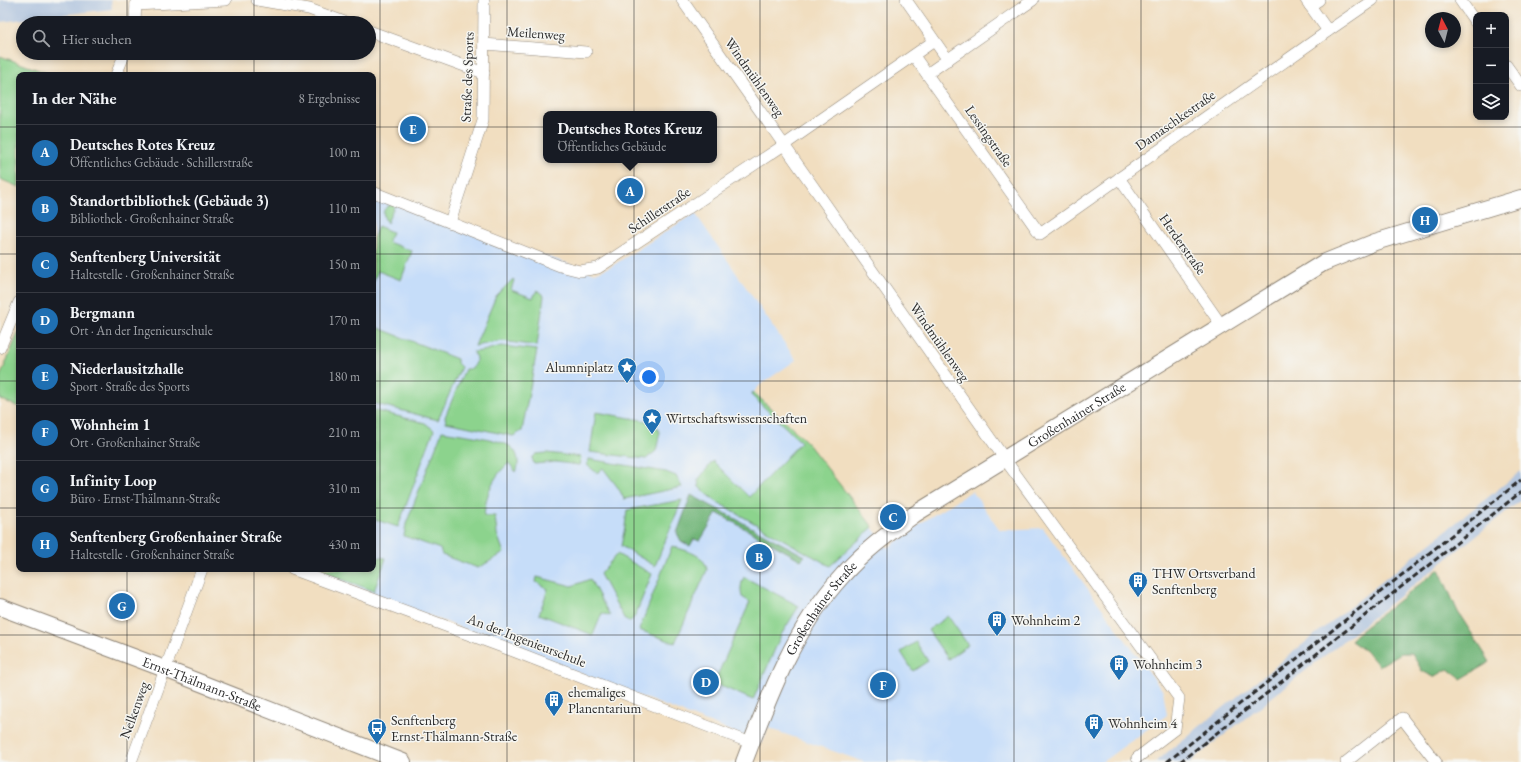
<!DOCTYPE html>
<html lang="de">
<head>
<meta charset="utf-8">
<style>
  :root { --surface:#171b24; --page:#20242c; --text:#f1f3f6; --muted:#9ea1a6; --line:#363941; --accent:#1f6fb2 }
  body { margin:0; font-family:"EB Garamond",serif; background:var(--page); color:var(--text) }
  .controls { position:absolute; right:12px; top:12px; display:grid; overflow:hidden; border-radius:8px; box-shadow:0 2px 6px #0003 }
  .controls button { width:36px; height:36px; display:grid; place-items:center; padding:0; border:0; border-bottom:1px solid var(--line); background:var(--surface); color:var(--text); font:20px sans-serif }
  .compass { position:absolute; left:1425px; top:12px; width:36px; height:36px; border-radius:50%; background:var(--surface); box-shadow:0 2px 6px #0003; rotate:353deg }
  .you { position:absolute; left:649px; top:377px; width:14px; height:14px; margin:-10px; border:3px solid #fff; border-radius:50%; background:#1a73e8; box-shadow:0 0 0 6px #1a73e833 }
  .badge { display:grid; place-items:center; width:26px; height:26px; border-radius:50%; background:var(--accent); color:#fff; font-size:13px; font-weight:700 }
  .pin { position:absolute; translate:-50% -50%; border:2px solid #fff; box-shadow:0 1px 4px #0006 }
  .popup { position:absolute; left:543px; top:111px; width:174px; height:52px; box-sizing:border-box; display:grid; place-content:center; border-radius:8px; background:var(--surface); filter:drop-shadow(0 1px 3px #0005); font-size:13px; white-space:nowrap; color:var(--muted) }
  .popup b { font-size:15px; color:var(--text) }
  .popup::after { content:''; position:absolute; left:50%; top:100%; margin-left:-8px; border:8px solid transparent; border-top-color:var(--surface) }
  .list { margin:0; padding:0; list-style:none }
  h2 { display:flex; justify-content:space-between; align-items:center; height:52px; margin:0; padding:0 16px; font-size:17px }
  h2 small { font-size:13px; font-weight:400; color:var(--muted) }
  .list li { display:grid; grid-template-columns:26px 1fr auto; gap:12px; align-items:center; box-sizing:border-box; height:56px; padding:0 16px; border-top:1px solid var(--line) }
  .list b { display:block; font-size:15px; white-space:nowrap }
  .list p { margin:0; font-size:13px; white-space:nowrap; color:var(--muted) }
  .list em { font-size:13px; font-style:normal; color:var(--muted) }
  .icon { flex:none; width:22px; height:22px; fill:none; stroke:currentColor; stroke-width:2; stroke-linecap:round; stroke-linejoin:round }
  .map { position:relative; flex:none; width:1521px; height:762px; overflow:hidden }
  .search { position:absolute; background:var(--surface); box-shadow:0 2px 6px #0003; left:16px; top:16px; width:360px; height:44px; display:flex; align-items:center; gap:10px; box-sizing:border-box; padding:0 14px; border-radius:22px; color:var(--muted); font-size:15px }
  .panel { position:absolute; background:var(--surface); box-shadow:0 2px 6px #0003; left:16px; top:72px; width:360px; height:500px; border-radius:8px }
  .map>svg:first-child { display:block }
  .built { fill:#c6ddf9 }
  .industrial { fill:#b4c6de }
  .green { fill:#8cd38d; stroke:#5c7f5c }
  .forest { fill:#71b578; stroke:#4e7052 }
  .lines { fill:none; stroke-linecap:round; stroke-linejoin:round }
  .street-casing { stroke:#8e8476; stroke-width:12 }
  .secondary-casing { stroke:#8e8476; stroke-width:18 }
  .street { stroke:#fff; stroke-width:11 }
  .secondary { stroke:#fff; stroke-width:16 }
  .rail { stroke:#2b2b2b; stroke-width:3; stroke-dasharray:6 3; stroke-linecap:butt }
  .grid { fill:none; stroke:#2b2b2b; stroke-width:1; stroke-opacity:0.55 }
  .labels { text-anchor:middle; stroke-width:3; stroke-linejoin:round; paint-order:stroke }
  .street-label { font-size:14px; fill:#2b2b2b; stroke:#f6f6f2 }
  .poi-label { font-size:14px; fill:#2b2b2b; stroke:#f6f6f2; text-anchor:start }
</style>
</head>
<body>
<div class="map">
<svg width="1521" height="762" viewBox="0 0 1521 762">
  <rect width="100%" height="100%" fill="#f6f6f2"/>
  <filter id="ink" filterUnits="userSpaceOnUse"><feTurbulence type="fractalNoise" baseFrequency=".025" numOctaves="2"/><feDisplacementMap in="SourceGraphic" scale="8" xChannelSelector="R" yChannelSelector="G"/><feConvolveMatrix kernelMatrix="1 2 1 2 8 2 1 2 1" color-interpolation-filters="sRGB"/></filter>
  <filter id="wash" filterUnits="userSpaceOnUse"><feTurbulence type="fractalNoise" baseFrequency=".012" numOctaves="4" result="noise"/><feDisplacementMap in="SourceGraphic" scale="16" xChannelSelector="R" yChannelSelector="G"/><feGaussianBlur stdDeviation="0.9" result="paint"/><feColorMatrix in="noise" values="0 0 0 0 0 0 0 0 0 0 0 0 0 0 0 0 0 1.4 0 .05"/><feComposite in="paint" operator="in"/></filter>
  <g filter="url(#wash)">
    <rect width="100%" height="100%" fill="#f1dec0"/>
    <polygon class="built" points="373,196 595,273 612,266 695,213 796,360 760,385 754,392 805,440 888,548 921,523 972,491 1000,530 1043,528 1163,691 1167,715 1102,762 864,762 768,728 762,743 308,569 373,569"/>
    <g class="industrial">
      <polygon points="0,0 111,0 112,9 0,22"/>
      <polygon points="1521,471 1521,500 1190,762 1155,762"/>
    </g>
    <g class="green">
      <polygon points="0,56 52,75 19,75 19,187 0,179"/>
      <path d="M395,204l-8,19c-6,-9 -5,-17 8,-19z"/>
      <polygon points="378,226 392,232 388,242 412,251 401,280 378,271 373,283 373,239"/>
      <polygon points="513,279 514,280 511,290 533,298 537,290 544,296 537,346 502,341 475,346 496,296"/>
      <polygon points="373,326 457,359 457,363 461,367 438,420 373,403"/>
      <polygon points="19,331 19,407 0,399 0,377"/>
      <path d="M501,346l36,4 -15,81 -9,5 -67,-14 -1,-5 20,-48c11,1 14,-9 8,-17l10,-1z"/>
      <polygon points="753,392 805,440 873,527 830,566 717,502 699,487 698,480 713,461 749,497 801,442 751,395"/>
      <polygon points="373,410 425,423 434,430 398,527 373,519"/>
      <polygon points="596,412 653,422 660,432 656,451 646,459 590,452"/>
      <path d="M442,431c16,3 57,7 69,16 7,5 9,17 5,25l-7,-9c-17,14 -23,32 -25,53h11l2,18 7,19 -26,15 -36,-13 -2,-6 -36,-13 2,-12z"/>
      <polygon points="547,453 581,457 579,465 556,462 534,464 532,458 536,454"/>
      <polygon points="589,459 666,472 676,476 682,487 624,499 619,489 603,468 597,473 587,465"/>
      <polygon points="682,500 655,566 621,546 625,527 627,510"/>
      <path d="M672,546c14,5 33,8 35,24l-32,73 -36,-13z"/>
      <polygon points="617,554 652,574 635,616 630,622 625,620 600,574"/>
      <polygon points="373,557 386,558 374,591 314,569 373,569"/>
      <polygon points="537,577 572,586 590,579 610,616 602,613 593,635 539,614 548,589 536,582"/>
      <path d="M744,577l55,29 -18,29 -28,65 -39,-17 36,-81 -8,-5c-2,-8 -1,-13 2,-20z"/>
      <polygon points="948,616 968,645 948,659 928,630"/>
      <polygon points="916,642 928,661 913,671 901,652"/>
    </g>
    <g class="forest">
      <polygon points="691,495 805,556 801,560 717,513 700,541 694,539 690,546 681,541 677,533"/>
      <polygon points="1439,569 1458,612 1490,662 1461,679 1448,669 1434,677 1422,671 1412,653 1401,653 1379,666 1367,652 1351,641 1355,635"/>
    </g>
  </g>
  <g filter="url(#ink)">
    <g class="lines">
      <g class="street-casing">
        <g id="street">
          <polyline points="257,0 309,9 347,23"/>
          <polyline points="682,0 1009,465 1179,698 1175,729 1137,758"/>
          <polyline points="906,0 948,60"/>
          <polyline points="1306,0 1328,31 1373,0"/>
          <polyline points="1460,0 1476,23"/>
          <polyline points="136,5 226,0"/>
          <polyline points="1310,6 1319,0"/>
          <polyline points="135,23 136,0"/>
          <polyline points="369,31 484,73"/>
          <polyline points="484,44 586,52"/>
          <polyline points="914,56 1040,234 1328,31"/>
          <polyline points="1506,65 1521,86"/>
          <polyline points="927,74 1033,0"/>
          <polyline points="116,75 125,53"/>
          <polyline points="1119,178 1222,326"/>
          <polyline points="373,192 560,266 580,271 598,268 784,145 934,41"/>
          <polyline points="450,222 483,120 484,0"/>
          <polyline points="0,348 19,302"/>
          <polyline points="292,569 516,652 751,743"/>
          <polyline points="131,762 202,569"/>
          <polyline points="1346,762 1402,718 1436,762"/>
        </g>
      </g>
      <g class="secondary-casing">
        <g id="secondary">
          <path id="s1" d="M0,607l165,62 238,93"/>
          <path id="s2" d="M744,762c25,-66 50,-134 99,-187 21,-24 46,-42 72,-61l408,-251 52,-21 146,-44"/>
        </g>
      </g>
      <use href="#street" class="street"/>
      <use href="#secondary" class="secondary"/>
      <g class="rail">
        <polyline points="1167,762 1521,480"/>
        <polyline points="1180,762 1521,492"/>
      </g>
    </g>
  </g>
  <path class="grid" d="M127,0v23M254,0v23M380,0v762M507,0v762M634,0v762M760,0v762M887,0v762M1014,0v762M1141,0v762M1268,0v762M1394,0v762M127,53v22M254,53v22M0,127h19M373,127h1148M0,254h19M373,254h1148M0,381h19M373,381h1148M0,508h19M373,508h1148M127,569v193M254,569v193M0,635h1521"/>
  <defs>
    <g id="sight-pin" transform="scale(1)"><path d="M0 17L-7.5 6A9.5 9.5 0 1 1 7.5 6Z" fill="#1f6fb2" stroke="#f6f6f2"/><path d="M0-6L1.8-2.2L6-1.7L2.9 1.2L3.7 5.4L0 3.3L-3.7 5.4L-2.9 1.2L-6-1.7L-1.8-2.2Z" fill="#fff"/></g>
    <g id="building-pin" transform="scale(1)"><path d="M0 17L-7.5 6A9.5 9.5 0 1 1 7.5 6Z" fill="#1f6fb2" stroke="#f6f6f2"/><path d="M-4-6H4V6H1V3H-1V6H-4ZM-2.5-4.3h1.7v1.8h-1.7ZM.8-4.3h1.7v1.8H.8ZM-2.5-1h1.7V.8h-1.7ZM.8-1h1.7V.8H.8Z" fill="#fff"/></g>
    <g id="bus-pin" transform="scale(1)"><path d="M0 17L-7.5 6A9.5 9.5 0 1 1 7.5 6Z" fill="#1f6fb2" stroke="#f6f6f2"/><path d="M-5-6H5V4H4V6H2V4H-2V6H-4V4H-5ZM-3.5-4V0h7V-4ZM-3.5 1.2v1.5H-2V1.2ZM2 1.2v1.5H3.5V1.2Z" fill="#fff"/></g>
  </defs>
  <g fill-rule="evenodd">
    <use href="#sight-pin" x="627" y="367"/>
    <use href="#sight-pin" x="652" y="418"/>
    <use href="#building-pin" x="1138" y="581"/>
    <use href="#building-pin" x="997" y="620"/>
    <use href="#building-pin" x="1119" y="664"/>
    <use href="#building-pin" x="554" y="700"/>
    <use href="#building-pin" x="1094" y="723"/>
    <use href="#bus-pin" x="377" y="728"/>
  </g>
  <g class="labels">
    <g class="street-label">
      <text transform="translate(536 33) rotate(4)" y="5">Meilenweg</text>
      <text transform="translate(467 77) rotate(-88)" y="5">Straße des Sports</text>
      <text transform="translate(755 77) rotate(55)" y="5">Windmühlenweg</text>
      <text transform="translate(1175 120) rotate(-35)" y="5">Damaschkestraße</text>
      <text transform="translate(989 136) rotate(55)" y="5">Lessingstraße</text>
      <text transform="translate(659 210) rotate(-34)" y="5">Schillerstraße</text>
      <text transform="translate(1183 244) rotate(55)" y="5">Herderstraße</text>
      <text transform="translate(940 342) rotate(55)" y="5">Windmühlenweg</text>
      <text dy="5" stroke="none"><textPath href="#s2" startOffset="497">Großenhainer Straße</textPath></text>
      <text dy="5" stroke="none"><textPath href="#s2" startOffset="173">Großenhainer Straße</textPath></text>
      <text transform="translate(527 640) rotate(21)" y="5">An der Ingenieurschule</text>
      <text dy="5" stroke="none"><textPath href="#s1" startOffset="216">Ernst-Thälmann-Straße</textPath></text>
      <text transform="translate(134 710) rotate(-70)" y="5">Nelkenweg</text>
    </g>
    <g class="poi-label">
      <text x="613" y="372" text-anchor="end">Alumniplatz</text>
      <text x="666" y="423">Wirtschaftswissenschaften</text>
      <text x="1152" y="578">THW Ortsverband<tspan x="1152" dy="16">Senftenberg</tspan></text>
      <text x="1011" y="625">Wohnheim 2</text>
      <text x="1133" y="669">Wohnheim 3</text>
      <text x="568" y="697">ehemaliges<tspan x="568" dy="16">Planentarium</tspan></text>
      <text x="391" y="725">Senftenberg<tspan x="391" dy="16">Ernst-Thälmann-Straße</tspan></text>
      <text x="1108" y="728">Wohnheim 4</text>
    </g>
  </g>
</svg>
<div class="controls">
<button>+</button>
<button>−</button>
<button><svg class="icon" aria-label="layers" viewBox="0 0 24 24"><path d="M12 4l9 5-9 5-9-5zM3 14l9 5 9-5"/></svg></button>
</div>
<svg class="compass" viewBox="-18 -18 36 36"><path d="M0-13l5 13h-10z" fill="#e53935"/><path d="M0 13l5-13h-10z" fill="#9ea1a6"/></svg>
<div class="you"></div>
<div class="pin badge" style="left:630px;top:191px">A</div>
<div class="popup"><b>Deutsches Rotes Kreuz</b>Öffentliches Gebäude</div>
<div class="pin badge" style="left:759px;top:557px">B</div>
<div class="pin badge" style="left:893px;top:517px">C</div>
<div class="pin badge" style="left:706px;top:682px">D</div>
<div class="pin badge" style="left:413px;top:129px">E</div>
<div class="pin badge" style="left:883px;top:685px">F</div>
<div class="pin badge" style="left:122px;top:606px">G</div>
<div class="pin badge" style="left:1425px;top:220px">H</div>
<div class="search"><svg class="icon" aria-label="search" viewBox="0 0 24 24"><circle cx="10" cy="10" r="6"/><path d="M15 15l6 6"/></svg>Hier suchen</div>
<section class="panel">
<h2>In der Nähe<small>8 Ergebnisse</small></h2>
<ul class="list">
<li><span class="badge">A</span><div><b>Deutsches Rotes Kreuz</b><p>Öffentliches Gebäude · Schillerstraße</p></div><em>100 m</em></li>
<li><span class="badge">B</span><div><b>Standortbibliothek (Gebäude 3)</b><p>Bibliothek · Großenhainer Straße</p></div><em>110 m</em></li>
<li><span class="badge">C</span><div><b>Senftenberg Universität</b><p>Haltestelle · Großenhainer Straße</p></div><em>150 m</em></li>
<li><span class="badge">D</span><div><b>Bergmann</b><p>Ort · An der Ingenieurschule</p></div><em>170 m</em></li>
<li><span class="badge">E</span><div><b>Niederlausitzhalle</b><p>Sport · Straße des Sports</p></div><em>180 m</em></li>
<li><span class="badge">F</span><div><b>Wohnheim 1</b><p>Ort · Großenhainer Straße</p></div><em>210 m</em></li>
<li><span class="badge">G</span><div><b>Infinity Loop</b><p>Büro · Ernst-Thälmann-Straße</p></div><em>310 m</em></li>
<li><span class="badge">H</span><div><b>Senftenberg Großenhainer Straße</b><p>Haltestelle · Großenhainer Straße</p></div><em>430 m</em></li>
</ul>
</section>
</div>
</body>
</html>
